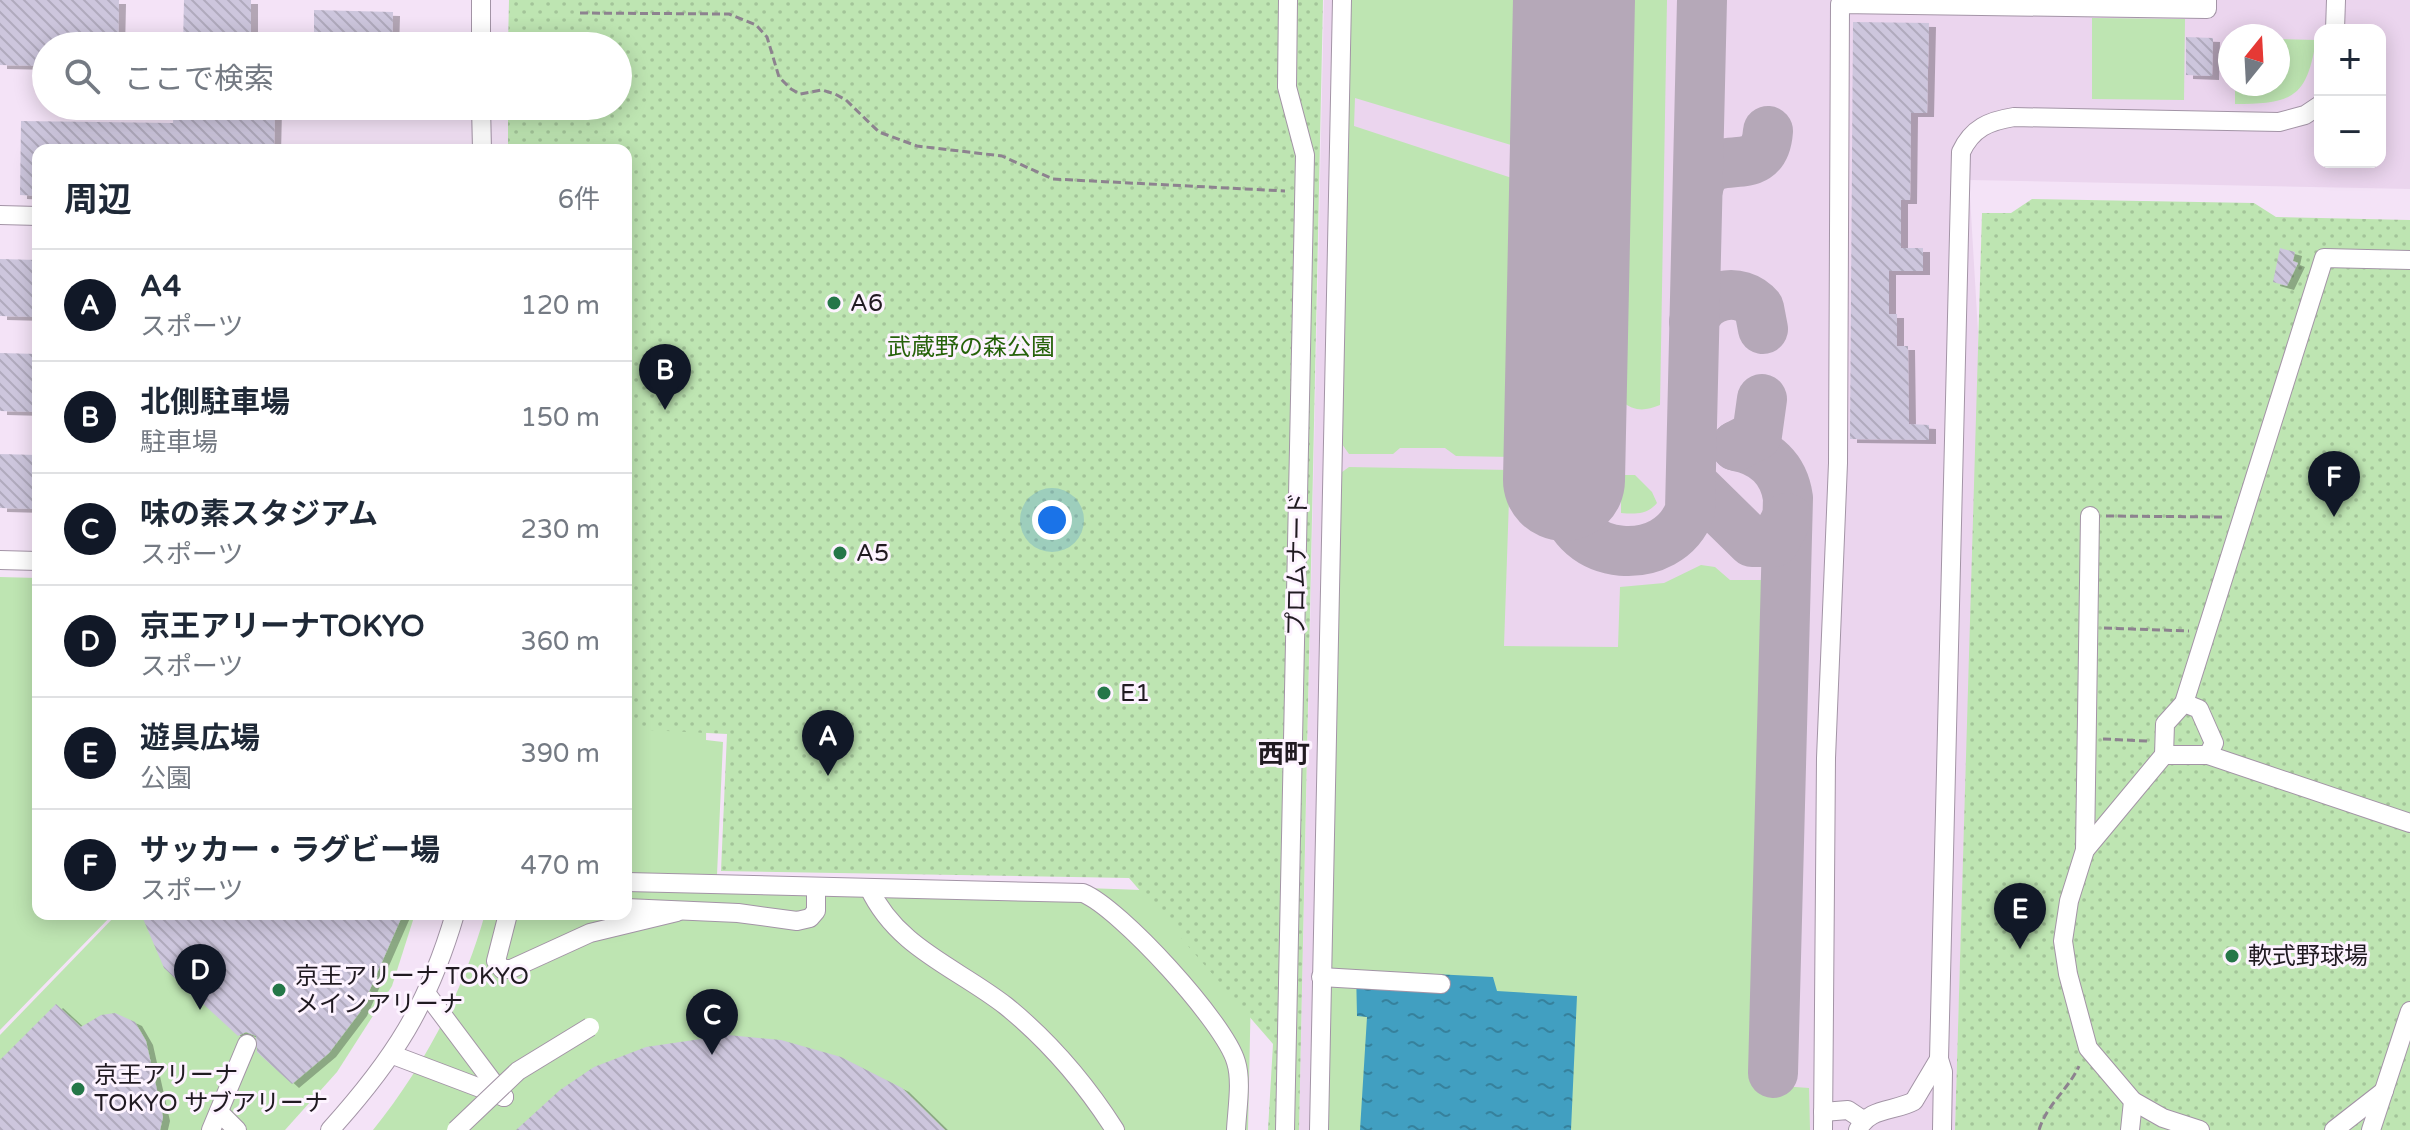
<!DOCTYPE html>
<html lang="ja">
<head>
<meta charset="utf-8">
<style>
  :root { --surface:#fff; --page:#f2f2f3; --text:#1f2937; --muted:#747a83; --line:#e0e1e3; --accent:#111827 }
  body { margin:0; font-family:"Varela Round","Noto Sans JP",sans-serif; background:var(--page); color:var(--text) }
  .controls { position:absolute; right:24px; top:24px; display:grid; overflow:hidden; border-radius:16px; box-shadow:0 4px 20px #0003 }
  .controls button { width:72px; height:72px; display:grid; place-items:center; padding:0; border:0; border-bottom:2px solid var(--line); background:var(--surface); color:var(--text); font:40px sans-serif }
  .compass { position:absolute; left:2218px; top:24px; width:72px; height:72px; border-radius:50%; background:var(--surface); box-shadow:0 4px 20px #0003; rotate:18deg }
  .you { position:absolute; left:1052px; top:520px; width:28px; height:28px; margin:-20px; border:6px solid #fff; border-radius:50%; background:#1a73e8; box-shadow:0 0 0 12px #1a73e833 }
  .badge { display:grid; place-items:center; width:52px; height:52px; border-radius:50%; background:var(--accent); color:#fff; font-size:26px; font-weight:700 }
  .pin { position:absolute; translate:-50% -66px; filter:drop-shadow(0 2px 4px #0008) }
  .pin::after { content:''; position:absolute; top:42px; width:28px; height:24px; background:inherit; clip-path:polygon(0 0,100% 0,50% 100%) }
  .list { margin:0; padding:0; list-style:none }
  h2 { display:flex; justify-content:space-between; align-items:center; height:104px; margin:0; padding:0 32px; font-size:34px }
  h2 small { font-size:26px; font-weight:400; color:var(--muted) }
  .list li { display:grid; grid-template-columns:52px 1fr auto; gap:24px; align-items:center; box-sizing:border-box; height:112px; padding:0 32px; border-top:2px solid var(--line) }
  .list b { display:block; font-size:30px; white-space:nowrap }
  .list p { margin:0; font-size:26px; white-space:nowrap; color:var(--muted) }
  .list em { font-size:26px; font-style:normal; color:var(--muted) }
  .icon { flex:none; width:44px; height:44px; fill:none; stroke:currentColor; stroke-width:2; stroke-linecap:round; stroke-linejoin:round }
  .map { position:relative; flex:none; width:2410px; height:1130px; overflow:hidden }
  .search { position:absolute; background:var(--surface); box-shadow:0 4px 20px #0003; left:32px; top:32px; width:600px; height:88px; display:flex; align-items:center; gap:20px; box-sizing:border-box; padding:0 28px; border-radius:44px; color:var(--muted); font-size:30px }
  .panel { position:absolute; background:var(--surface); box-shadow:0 4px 20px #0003; left:32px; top:144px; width:600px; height:776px; border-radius:16px }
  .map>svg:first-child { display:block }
  .built { fill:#ebd5ee; fill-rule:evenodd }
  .grass { fill:#bee5b2 }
  .park { fill:url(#park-dots) }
  .water { fill:url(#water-ripples) }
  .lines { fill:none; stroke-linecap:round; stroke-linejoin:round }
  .taxiway { stroke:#b5a8b8; stroke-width:50 }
  .runway { stroke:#b5a8b8; stroke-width:122 }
  .building { fill:url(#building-back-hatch); filter:url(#shadow) }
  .minor-casing { stroke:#a394a6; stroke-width:20 }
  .path { stroke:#8d828f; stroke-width:3; stroke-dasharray:8 4; stroke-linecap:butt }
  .minor { stroke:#fff; stroke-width:18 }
  .minor-bridge-casing { stroke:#a394a6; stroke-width:20; stroke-linecap:butt }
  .minor-bridge { stroke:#fff; stroke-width:18 }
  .poi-dot { fill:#257748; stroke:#fdf3ff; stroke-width:3 }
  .labels { text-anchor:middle; stroke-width:6; stroke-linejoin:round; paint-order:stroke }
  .poi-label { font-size:24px; fill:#201a21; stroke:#fdf3ff; text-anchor:start }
  .park-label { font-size:24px; fill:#26620a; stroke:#fdf3ff }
  .street-label { font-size:24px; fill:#201a21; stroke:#fdf3ff }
  .neighbourhood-label { font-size:26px; font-weight:bold; fill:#201a21; stroke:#fdf3ff }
</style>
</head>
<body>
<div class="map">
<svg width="2410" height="1130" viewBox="0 0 2410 1130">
  <defs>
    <pattern id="park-dots" width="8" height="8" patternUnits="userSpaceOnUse" patternTransform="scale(2)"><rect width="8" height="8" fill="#bee5b2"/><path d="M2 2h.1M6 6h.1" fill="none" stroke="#a3c499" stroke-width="1.8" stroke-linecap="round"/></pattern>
    <pattern id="water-ripples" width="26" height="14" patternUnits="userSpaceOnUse" patternTransform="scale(2)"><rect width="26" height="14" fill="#419fc1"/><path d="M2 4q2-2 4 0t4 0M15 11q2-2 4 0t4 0" fill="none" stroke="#36819c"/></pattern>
    <pattern id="building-back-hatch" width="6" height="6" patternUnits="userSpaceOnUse" patternTransform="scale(2)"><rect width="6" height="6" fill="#cdc6dd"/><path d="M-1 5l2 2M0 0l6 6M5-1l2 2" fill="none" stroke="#b0aabd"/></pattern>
    <filter id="shadow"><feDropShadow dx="7" dy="4" stdDeviation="0" flood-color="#0004"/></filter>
  </defs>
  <rect width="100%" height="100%" fill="#f4e3f7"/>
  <path class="built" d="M1324,0h1086v189l-441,-9 10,168 -24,782h-656zM2320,30h60v132h-60zM2230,36h48v48h-48z"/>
  <g class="grass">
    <polygon points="1351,0 1524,0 1521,148 1355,98 1354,126 1521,181 1513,457 1456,456 1445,448 1400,448 1393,454 1349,454 1342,444"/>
    <path d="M1626,0h41l-7,405c-15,6 -25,7 -39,-4z"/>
    <path d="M719,9l-13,731 17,2 -6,133 536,19 -5,236h-875c51,-63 90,-138 112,-216h141v-764l-8,-44v-60z"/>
    <polygon points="2092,18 2185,19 2184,100 2092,99"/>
    <path d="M2278,39l38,1c-9,58 -24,64 -81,64v-20h43z"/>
    <polygon points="1349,467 1510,470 1504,646 1618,647 1620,587 1664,583 1701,565 1715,567 1730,580 1766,580 1756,1084 1809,1088 1810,1130 1318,1130 1338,475"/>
    <path d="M1621,475h14l17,17 5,11c-10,12 -22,11 -36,10z"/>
    <polygon points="0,577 38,578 38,914 113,914 0,1030"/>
    <polygon points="117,914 415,914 392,986 337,1072 285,1130 0,1130 0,1035"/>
  </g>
  <g class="park">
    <polygon points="509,0 1323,0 1299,1130 1268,1130 1273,1044 1129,878 721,871 727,734 626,729 626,150 508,150 508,106 618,106 618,46 508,46"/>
    <polygon points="2032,199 2254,203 2276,217 2410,220 2410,1130 1955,1130 1982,213 2011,213"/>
  </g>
  <polygon class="water" points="1356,970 1493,977 1497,991 1577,996 1571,1130 1360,1130 1367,1017 1357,1016"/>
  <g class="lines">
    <g class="taxiway">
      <path d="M1698,189c10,-50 66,-2 70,-58"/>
      <path d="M1694,322c8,-28 46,-37 65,-14l4,21"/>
      <path d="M1736,446c29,5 48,23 52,52l-15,575"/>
      <polyline points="1736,446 1757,435 1762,399"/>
      <polyline points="1692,483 1752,542 1774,542 1787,518"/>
      <path d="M1564,497c6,66 105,73 126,13l12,-510"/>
    </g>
    <polyline class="runway" points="1564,480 1574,0"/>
  </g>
  <g class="building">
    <polygon points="0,0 119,0 118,46 46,46 46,66 0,65"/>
    <polygon points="184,0 251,0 251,46 183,46"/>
    <polygon points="314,10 393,12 392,46 314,46"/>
    <polygon points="1853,22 1929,23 1927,113 1911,113 1910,200 1901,200 1901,248 1923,248 1923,271 1889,271 1889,314 1897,314 1897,346 1908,346 1909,424 1929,425 1929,440 1850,439"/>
    <polygon points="2186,37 2213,38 2212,76 2186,75"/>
    <polygon points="174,106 275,106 274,150 38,150 38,196 20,195 21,121 173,123"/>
    <polygon points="2280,248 2295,252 2293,261 2298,263 2287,286 2273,282"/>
    <polygon points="0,259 38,260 38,317 0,316"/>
    <polygon points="0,353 38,354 38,412 0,411"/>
    <polygon points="0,454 38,455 38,509 0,508"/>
    <polygon points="141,914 403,914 360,1012 329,1053 292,1084 257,1052 256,1036 246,1032 238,1036 164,968"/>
    <polygon points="56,1004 81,1027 101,1015 115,1013 135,1022 146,1041 163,1117 160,1130 0,1130 0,1060"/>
    <polygon points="728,1035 781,1040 841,1057 902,1088 945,1130 516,1130 560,1090 594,1067 646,1047"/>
  </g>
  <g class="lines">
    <g class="minor-casing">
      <g id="minor">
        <polyline points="2335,30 2336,0"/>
        <polyline points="481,46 481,0"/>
        <polyline points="481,106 482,150"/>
        <polyline points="0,215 38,216"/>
        <polyline points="0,560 38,561"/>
        <polyline points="2184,703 2324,258 2410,260"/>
        <polyline points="2164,755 2165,724 2184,703 2199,709 2214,743 2208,755"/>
        <polyline points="2085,850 2090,516"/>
        <path d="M626,882l457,11c37,15 142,130 153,169 6,19 1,47 0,68"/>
        <path d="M869,888c28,60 87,79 137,118 43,35 79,77 109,124"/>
        <polyline points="626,908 738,913 797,921 810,918 816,911 816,887"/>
        <polyline points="508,914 496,961 502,969 511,969 590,933 677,912"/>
        <polyline points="1321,977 1441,984"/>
        <polyline points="426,993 504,1097"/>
        <polyline points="393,1055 504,1097"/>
        <polyline points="2133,1101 2163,1118 2200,1130"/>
        <polyline points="1823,1112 1848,1110 1863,1120"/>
        <polyline points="220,1113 237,1130"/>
        <polyline points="211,1130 247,1044"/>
        <path d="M330,1130c64,-71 98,-124 125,-216"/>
        <polyline points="1285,1130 1305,155 1287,87 1288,0"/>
        <polyline points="1319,1130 1342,0"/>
        <polyline points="1823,1130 1826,758 1838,463 1840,4 2207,9 2207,0"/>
        <path d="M1858,1130c11,-23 36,-18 56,-29l25,-42"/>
        <path d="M1942,1130l1,-58 -4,-13 22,-907c11,-24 28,-31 53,-35l265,5 26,-7 15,-10"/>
        <polyline points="2130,1130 2133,1101 2088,1048 2068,974 2063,941 2069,901 2085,850 2164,755 2208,755 2410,823"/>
        <polyline points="2334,1130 2384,1091"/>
        <polyline points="2371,1130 2410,1011"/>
      </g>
    </g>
    <g class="path">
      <polyline points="580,13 729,14 756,25 767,37 779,77 791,89 800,94 822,90 835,94 846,100 879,132 917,146 1002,156 1053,179 1285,191"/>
      <polyline points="2106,516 2223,517"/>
      <polyline points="2104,628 2189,631"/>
      <polyline points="2103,739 2147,741"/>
      <path d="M2039,1130c8,-26 29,-40 40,-64"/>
    </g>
    <use href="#minor" class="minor"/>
    <g class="minor-bridge-casing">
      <polyline id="minor-bridge" points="456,1130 518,1071 590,1027"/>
    </g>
    <use href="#minor-bridge" class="minor-bridge"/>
  </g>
  <g class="poi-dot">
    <circle cx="834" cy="303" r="8"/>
    <circle cx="840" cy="553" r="8"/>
    <circle cx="1104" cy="693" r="8"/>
    <circle cx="2232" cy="956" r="8"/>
    <circle cx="279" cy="990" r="8"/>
    <circle cx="78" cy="1089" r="8"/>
  </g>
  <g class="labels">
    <g class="poi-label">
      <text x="850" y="311">A6</text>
      <text x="856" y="561">A5</text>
      <text x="1120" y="701">E1</text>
      <text x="2248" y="964">軟式野球場</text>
      <text x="295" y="984">京王アリーナ TOKYO<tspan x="295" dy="28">メインアリーナ</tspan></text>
      <text x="94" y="1083">京王アリーナ<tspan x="94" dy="28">TOKYO サブアリーナ</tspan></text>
    </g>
    <g class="park-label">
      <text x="971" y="355">武蔵野の森公園</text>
    </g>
    <g class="street-label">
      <text transform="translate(1297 564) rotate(-89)" y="8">プロムナード</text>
    </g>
    <g class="neighbourhood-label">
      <text x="1284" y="763">西町</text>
    </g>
  </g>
</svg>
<div class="controls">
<button>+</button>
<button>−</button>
</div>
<svg class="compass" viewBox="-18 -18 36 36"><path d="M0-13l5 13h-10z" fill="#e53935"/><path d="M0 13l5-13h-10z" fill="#747a83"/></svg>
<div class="you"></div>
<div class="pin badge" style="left:828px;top:776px">A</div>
<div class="pin badge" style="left:665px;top:410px">B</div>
<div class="pin badge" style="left:712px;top:1055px">C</div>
<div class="pin badge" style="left:200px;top:1010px">D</div>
<div class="pin badge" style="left:2020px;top:949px">E</div>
<div class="pin badge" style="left:2334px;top:517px">F</div>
<div class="search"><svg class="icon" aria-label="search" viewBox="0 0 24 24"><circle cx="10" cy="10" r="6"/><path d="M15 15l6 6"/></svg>ここで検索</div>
<section class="panel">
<h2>周辺<small>6件</small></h2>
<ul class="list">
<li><span class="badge">A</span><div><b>A4</b><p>スポーツ</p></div><em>120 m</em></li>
<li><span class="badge">B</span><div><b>北側駐車場</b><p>駐車場</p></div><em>150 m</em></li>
<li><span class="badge">C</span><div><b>味の素スタジアム</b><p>スポーツ</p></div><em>230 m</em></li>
<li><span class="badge">D</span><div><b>京王アリーナTOKYO</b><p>スポーツ</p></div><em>360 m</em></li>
<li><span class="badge">E</span><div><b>遊具広場</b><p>公園</p></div><em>390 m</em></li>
<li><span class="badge">F</span><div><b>サッカー・ラグビー場</b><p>スポーツ</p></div><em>470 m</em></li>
</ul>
</section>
</div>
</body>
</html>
